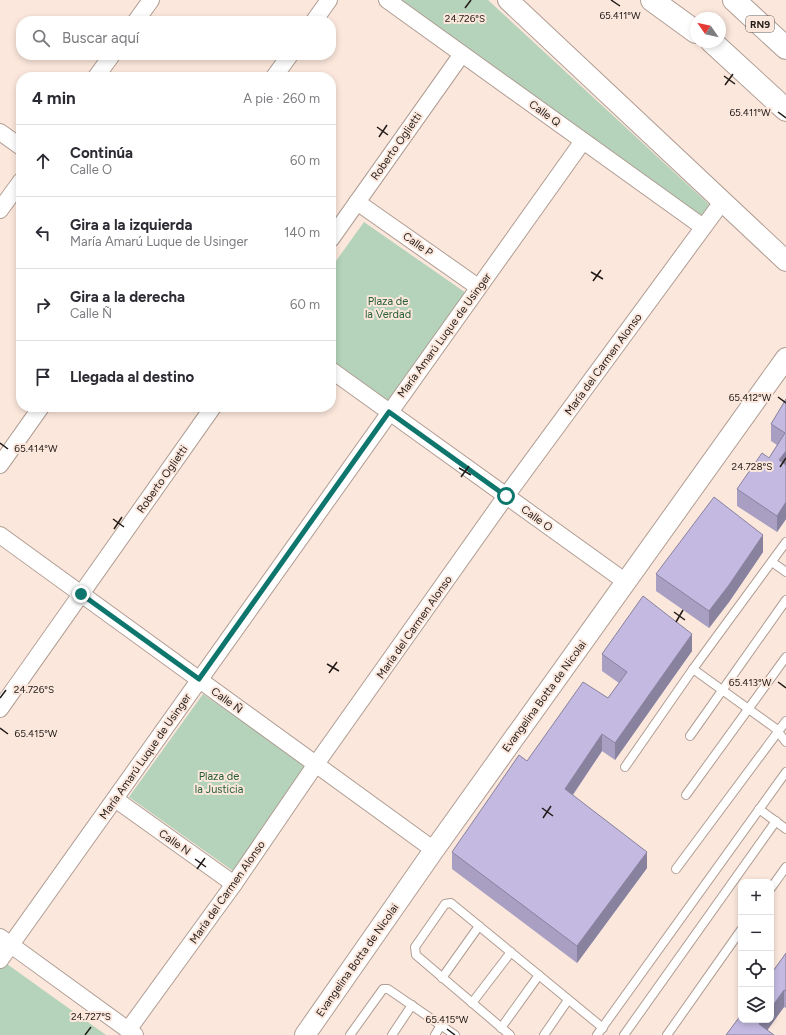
<!DOCTYPE html>
<html lang="es">
<head>
<meta charset="utf-8">
<style>
  :root { --surface:#fff; --page:#f2f2f3; --text:#2b2b33; --muted:#7c7c81; --line:#e1e1e2 }
  body { margin:0; font-family:Figtree,sans-serif; background:var(--page); color:var(--text) }
  .controls { position:absolute; right:12px; bottom:12px; display:grid; overflow:hidden; border-radius:8px; box-shadow:0 2px 6px #0003 }
  .controls button { width:36px; height:36px; display:grid; place-items:center; padding:0; border:0; border-bottom:1px solid var(--line); background:var(--surface); color:var(--text); font:20px sans-serif }
  .compass { position:absolute; left:690px; top:12px; width:36px; height:36px; border-radius:50%; background:var(--surface); box-shadow:0 2px 6px #0003; rotate:304deg }
  .stop { position:absolute; width:12px; height:12px; margin:-9px; border:3px solid #0f766e; border-radius:50%; background:#fff }
  .stop.end { background:#0f766e; border-color:#fff; box-shadow:0 1px 4px #0008 }
  .list { margin:0; padding:0; list-style:none }
  h2 { display:flex; justify-content:space-between; align-items:center; height:52px; margin:0; padding:0 16px; font-size:17px }
  h2 small { font-size:13px; font-weight:400; color:var(--muted) }
  .list li { display:grid; grid-template-columns:26px 1fr auto; gap:12px; align-items:center; box-sizing:border-box; height:72px; padding:0 16px; border-top:1px solid var(--line) }
  .list b { display:block; font-size:15px; white-space:nowrap }
  .list p { margin:0; font-size:13px; white-space:nowrap; color:var(--muted) }
  .list em { font-size:13px; font-style:normal; color:var(--muted) }
  .icon { flex:none; width:22px; height:22px; fill:none; stroke:currentColor; stroke-width:2; stroke-linecap:round; stroke-linejoin:round }
  .map { position:relative; flex:none; width:786px; height:1035px; overflow:hidden }
  .search { position:absolute; background:var(--surface); box-shadow:0 2px 6px #0003; left:16px; top:16px; width:320px; height:44px; display:flex; align-items:center; gap:10px; box-sizing:border-box; padding:0 14px; border-radius:16px; color:var(--muted); font-size:15px }
  .panel { position:absolute; background:var(--surface); box-shadow:0 2px 6px #0003; left:16px; top:72px; width:320px; height:340px; border-radius:16px }
  .map>svg:first-child { display:block }
  .green { fill:#b4d3ba }
  .lines { fill:none; stroke-linecap:round; stroke-linejoin:round }
  .service-casing { stroke:#b09d93; stroke-width:10 }
  .minor-casing { stroke:#b09d93; stroke-width:18 }
  .tertiary-casing { stroke:#b09d93; stroke-width:22 }
  .primary-casing { stroke:#b09d93; stroke-width:24 }
  .service { stroke:#fff; stroke-width:8 }
  .minor { stroke:#fff; stroke-width:16 }
  .tertiary { stroke:#fff; stroke-width:20 }
  .primary { stroke:#fff; stroke-width:22 }
  .wall { fill:#a89fc2 }
  .shaded-wall { fill:#88829e }
  .building { fill:#c3b9e1; stroke:#88829e }
  .route { stroke:#0f766e; stroke-width:5 }
  .ticks { fill:none; stroke:#211a16; stroke-width:1.5 }
  .labels { text-anchor:middle; stroke-width:4; stroke-linejoin:round; paint-order:stroke }
  .shield { fill:#fbe7dc; stroke:#625851; stroke-width:1 }
  .shield-label { font-size:10px; font-weight:bold; fill:#211a16 }
  .street-label { font-size:11px; fill:#211a16; stroke:#fbe7dc }
  .park-label { font-size:11px; fill:#265e37; stroke:#fbe7dc }
  .ticks-label { font-size:10px; text-anchor:middle; fill:#211a16; stroke:#fbe7dc; stroke-width:4; stroke-linejoin:round; paint-order:stroke }
</style>
</head>
<body>
<div class="map">
<svg width="786" height="1035" viewBox="0 0 786 1035">
  <rect width="100%" height="100%" fill="#fbe7dc"/>
  <g class="green">
    <polygon points="402,0 488,0 714,209 703,222"/>
    <polygon points="364,222 466,293 389,402 331,361 331,268"/>
    <polygon points="203,694 308,767 233,871 129,797"/>
    <polygon points="0,959 106,1035 0,1035"/>
  </g>
  <g class="lines">
    <g class="service-casing">
      <g id="service">
        <polyline points="772,562 786,572"/>
        <polyline points="693,669 775,728 786,742"/>
        <polyline points="690,736 786,600"/>
        <polyline points="625,767 693,669 786,542"/>
        <polyline points="686,795 786,657"/>
        <polyline points="759,809 786,829"/>
        <polyline points="676,869 786,721"/>
        <polyline points="771,888 786,867"/>
        <polyline points="442,978 479,926"/>
        <polyline points="472,1003 511,952"/>
        <polyline points="501,1028 539,975"/>
        <polyline points="350,1035 383,989 388,989 455,1035"/>
        <polyline points="392,1035 412,1005"/>
        <polyline points="435,1035 441,1025"/>
        <polyline points="510,1035 416,955 415,947 445,904 451,903 603,1028"/>
        <polyline points="544,1035 568,1000"/>
        <polyline points="597,1035 786,772"/>
        <polyline points="624,1035 776,821"/>
        <polyline points="667,1035 741,930"/>
      </g>
    </g>
    <g class="minor-casing">
      <g id="minor">
        <polyline points="387,0 703,227"/>
        <polyline points="136,21 151,0"/>
        <polyline points="314,21 329,0"/>
        <polyline points="96,77 112,55"/>
        <polyline points="274,77 290,55"/>
        <polyline points="0,132 21,147"/>
        <polyline points="357,202 478,287"/>
        <polyline points="0,210 21,181"/>
        <polyline points="331,239 462,54"/>
        <polyline points="331,370 626,582"/>
        <polyline points="0,465 41,407"/>
        <polyline points="0,535 434,850"/>
        <polyline points="0,709 213,407"/>
        <polyline points="115,799 234,884"/>
        <polyline points="0,937 135,1035"/>
        <polyline points="0,960 583,141"/>
        <polyline points="128,1030 234,884 316,764 506,496 722,202"/>
      </g>
    </g>
    <g class="tertiary-casing">
      <g id="tertiary">
        <polyline points="508,0 786,261"/>
        <polyline points="305,1035 434,850 786,358"/>
      </g>
    </g>
    <g class="primary-casing">
      <g id="primary">
        <polyline points="652,0 696,32"/>
        <polyline points="734,0 786,48"/>
        <polyline points="712,42 786,110"/>
      </g>
    </g>
    <use href="#service" class="service"/>
    <use href="#minor" class="minor"/>
    <use href="#tertiary" class="tertiary"/>
    <use href="#primary" class="primary"/>
  </g>
  <g class="wall">
    <polygon points="786,399 786,519 777,532 737,506 737,489 769,458 777,445 771,441 771,424"/>
    <polygon points="763,552 729,602 709,628 656,591 656,574"/>
    <polygon points="692,651 615,760 602,751 573,795 647,868 577,963 452,869 452,852 527,761 608,698 619,683 602,671 602,654"/>
    <polygon points="786,953 786,1008 784,1007 767,1030 726,1035"/>
  </g>
  <g class="shaded-wall">
    <polygon points="786,451 786,468 779,460"/>
    <polygon points="786,502 786,519 777,532 777,516"/>
    <polygon points="763,535 763,552 729,602 709,628 709,611"/>
    <polygon points="692,634 692,651 615,760 615,743"/>
    <polygon points="602,734 602,751 565,806 565,789"/>
    <polygon points="647,852 647,868 577,963 577,946"/>
    <polygon points="784,990 784,1007 764,1035 759,1024 762,1020 771,1020 771,1008"/>
  </g>
  <g class="building">
    <polygon points="786,399 786,451 779,460 786,465 786,502 777,516 737,489 762,453 769,458 785,433 771,424"/>
    <polygon points="714,497 763,535 729,585 709,611 656,574"/>
    <polygon points="643,596 692,634 615,743 602,734 565,789 647,852 577,946 452,852 519,755 527,761 583,682 608,698 627,672 602,654"/>
    <polygon points="786,953 786,991 784,990 771,1008 771,974"/>
    <polygon points="741,1015 741,1020 762,1020 759,1024 774,1035 726,1035"/>
  </g>
  <g class="lines">
    <polyline class="route" points="81,594 199,679 389,412 506,496"/>
  </g>
  <path class="ticks" d="M611,0l9,6M465,8l6,-8M724,76l11,8M725,85l8,-11M778,112l8,6M377,127l11,8M379,137l8,-12M591,272l12,7M593,281l8,-11M778,397l8,6M0,443l8,6M780,467l6,-9M459,468l12,7M461,477l8,-11M113,519l11,8M114,529l8,-12M674,612l11,8M676,622l7,-12M327,664l12,7M329,673l8,-11M778,682l8,6M0,698l6,-8M0,728l8,6M542,808l11,8M543,818l8,-12M195,859l11,8M197,869l8,-11M447,1029l8,6M85,1035l6,-8"/>
  <g class="labels">
    <rect class="shield" x="746" y="16" width="28" height="16" rx="3"/>
    <g class="shield-label">
      <text x="760" y="28">RN9</text>
    </g>
    <g class="street-label">
      <text transform="translate(545 113) rotate(36)" y="4">Calle Q</text>
      <text transform="translate(396 146) rotate(-55)" y="4">Roberto Oglietti</text>
      <text transform="translate(418 244) rotate(35)" y="4">Calle P</text>
      <text transform="translate(444 335) rotate(-54)" y="4">María Amarú Luque de Usinger</text>
      <text transform="translate(603 364) rotate(-54)" y="4">María del Carmen Alonso</text>
      <text transform="translate(162 479) rotate(-55)" y="4">Roberto Oglietti</text>
      <text transform="translate(537 518) rotate(36)" y="4">Calle O</text>
      <text transform="translate(414 627) rotate(-55)" y="4">María del Carmen Alonso</text>
      <text transform="translate(544 696) rotate(-54)" y="4">Evangelina Botta de Nicolai</text>
      <text transform="translate(227 700) rotate(36)" y="4">Calle Ñ</text>
      <text transform="translate(145 756) rotate(-55)" y="4">María Amarú Luque de Usinger</text>
      <text transform="translate(175 842) rotate(35)" y="4">Calle N</text>
      <text transform="translate(227 892) rotate(-55)" y="4">María del Carmen Alonso</text>
      <text transform="translate(357 960) rotate(-55)" y="4">Evangelina Botta de Nicolai</text>
    </g>
    <g class="park-label">
      <text x="388" y="305">Plaza de<tspan x="388" dy="13">la Verdad</tspan></text>
      <text x="219" y="780">Plaza de<tspan x="219" dy="13">la Justicia</tspan></text>
    </g>
  </g>
  <g class="ticks-label">
    <text x="620" y="19">65.411°W</text>
    <text x="465" y="22">24.726°S</text>
    <text x="750" y="116">65.411°W</text>
    <text x="750" y="401">65.412°W</text>
    <text x="36" y="452">65.414°W</text>
    <text x="752" y="470">24.728°S</text>
    <text x="750" y="686">65.413°W</text>
    <text x="34" y="693">24.726°S</text>
    <text x="36" y="737">65.415°W</text>
    <text x="91" y="1020">24.727°S</text>
    <text x="447" y="1023">65.415°W</text>
  </g>
</svg>
<div class="controls">
<button>+</button>
<button>−</button>
<button><svg class="icon" aria-label="locate" viewBox="0 0 24 24"><circle cx="12" cy="12" r="6"/><path d="M12 2v4M12 18v4M2 12h4M18 12h4"/></svg></button>
<button><svg class="icon" aria-label="layers" viewBox="0 0 24 24"><path d="M12 4l9 5-9 5-9-5zM3 14l9 5 9-5"/></svg></button>
</div>
<svg class="compass" viewBox="-18 -18 36 36"><path d="M0-13l5 13h-10z" fill="#e53935"/><path d="M0 13l5-13h-10z" fill="#7c7c81"/></svg>
<div class="stop" style="left:506px;top:496px"></div>
<div class="stop end" style="left:81px;top:594px"></div>
<div class="search"><svg class="icon" aria-label="search" viewBox="0 0 24 24"><circle cx="10" cy="10" r="6"/><path d="M15 15l6 6"/></svg>Buscar aquí</div>
<section class="panel">
<h2>4 min<small>A pie · 260 m</small></h2>
<ul class="list">
<li><svg class="icon" aria-label="ahead" viewBox="0 0 24 24"><path d="M12 20V5M6 11l6-6 6 6"/></svg><div><b>Continúa</b><p>Calle O</p></div><em>60 m</em></li>
<li><svg class="icon" aria-label="left" viewBox="0 0 24 24"><path d="M17 20v-9H6M10 6l-5 5 5 5"/></svg><div><b>Gira a la izquierda</b><p>María Amarú Luque de Usinger</p></div><em>140 m</em></li>
<li><svg class="icon" aria-label="right" viewBox="0 0 24 24"><path d="M7 20v-9h11M14 6l5 5-5 5"/></svg><div><b>Gira a la derecha</b><p>Calle Ñ</p></div><em>60 m</em></li>
<li><svg class="icon" aria-label="arrive" viewBox="0 0 24 24"><path d="M6 21V4h12l-3 4 3 4H6"/></svg><div><b>Llegada al destino</b></div></li>
</ul>
</section>
</div>
</body>
</html>
